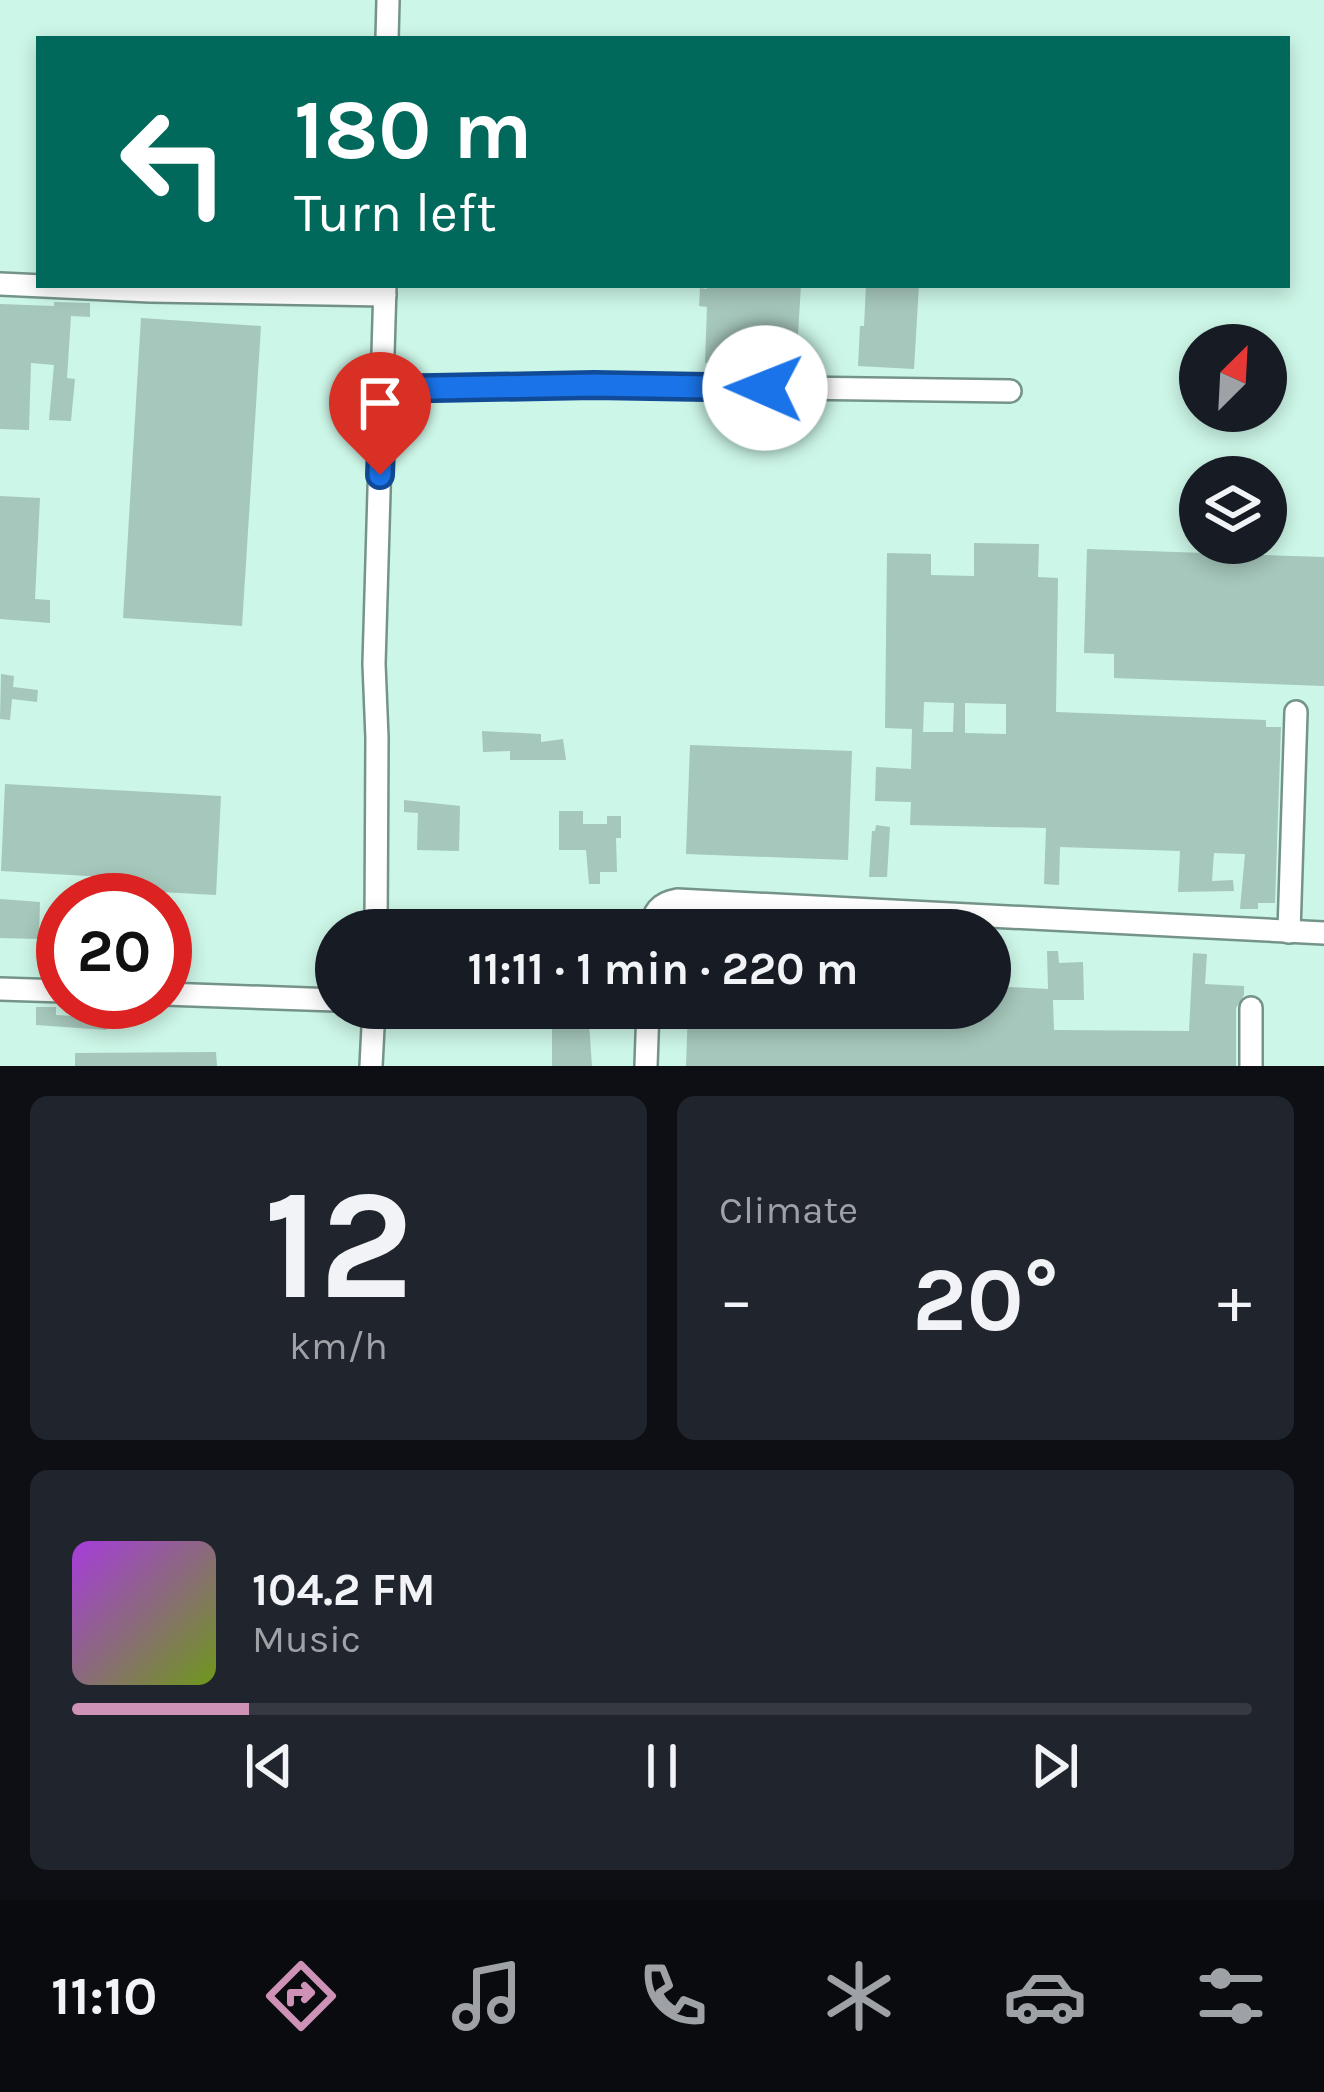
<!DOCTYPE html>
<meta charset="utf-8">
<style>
:root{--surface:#171b24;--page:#20242c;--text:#f1f3f6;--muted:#9ea1a6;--line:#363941;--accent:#cd92b6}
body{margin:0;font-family:Karla,sans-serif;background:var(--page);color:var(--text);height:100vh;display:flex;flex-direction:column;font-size:45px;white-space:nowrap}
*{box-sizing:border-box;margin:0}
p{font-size:39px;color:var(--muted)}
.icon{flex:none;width:66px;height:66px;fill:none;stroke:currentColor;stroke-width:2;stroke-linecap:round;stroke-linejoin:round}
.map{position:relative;height:1066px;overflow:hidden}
.sheet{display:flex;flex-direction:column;gap:30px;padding:30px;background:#0d0f14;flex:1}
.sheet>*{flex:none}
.guide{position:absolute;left:36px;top:36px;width:1254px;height:252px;border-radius:0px;box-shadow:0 6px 18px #0003;background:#00695c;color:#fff;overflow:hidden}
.needle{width:78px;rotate:24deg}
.buttons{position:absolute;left:1179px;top:324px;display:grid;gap:24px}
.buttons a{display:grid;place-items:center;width:108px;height:108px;border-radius:50%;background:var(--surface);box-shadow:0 6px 18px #0003;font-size:60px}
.speed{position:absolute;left:36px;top:873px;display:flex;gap:24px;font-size:60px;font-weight:700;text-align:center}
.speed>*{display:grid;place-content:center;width:156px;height:156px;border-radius:50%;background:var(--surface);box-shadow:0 6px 18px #0003;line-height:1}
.speed .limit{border:18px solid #d22;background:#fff;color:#111}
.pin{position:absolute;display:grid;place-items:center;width:102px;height:102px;color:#fff;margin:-123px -51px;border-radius:50% 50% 50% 0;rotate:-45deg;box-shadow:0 0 12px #0007}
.pin .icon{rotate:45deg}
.me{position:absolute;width:132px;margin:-66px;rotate:271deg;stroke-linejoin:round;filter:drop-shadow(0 0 9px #0008)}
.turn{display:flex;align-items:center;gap:42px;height:252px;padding:0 60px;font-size:54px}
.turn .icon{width:156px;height:156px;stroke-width:2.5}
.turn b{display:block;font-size:84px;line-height:102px}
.big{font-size:90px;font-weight:700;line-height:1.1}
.sheet .tile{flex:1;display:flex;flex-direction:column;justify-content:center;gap:18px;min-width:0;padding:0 42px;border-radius:18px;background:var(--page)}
.sheet .dial{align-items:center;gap:0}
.dial b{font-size:156px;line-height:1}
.song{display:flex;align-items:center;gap:36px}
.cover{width:144px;height:144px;border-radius:18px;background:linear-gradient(135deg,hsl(280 70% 55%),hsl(80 70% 35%))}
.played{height:12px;border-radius:6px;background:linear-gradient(90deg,var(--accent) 15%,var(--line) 15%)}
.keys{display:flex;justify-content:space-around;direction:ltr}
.heat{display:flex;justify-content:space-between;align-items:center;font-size:66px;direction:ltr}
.sheet .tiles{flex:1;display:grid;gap:30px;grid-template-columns:1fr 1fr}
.tile:last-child{grid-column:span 2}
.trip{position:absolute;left:315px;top:909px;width:696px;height:120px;border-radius:60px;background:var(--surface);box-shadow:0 6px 18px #0003;font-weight:700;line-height:120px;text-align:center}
.menu{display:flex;height:192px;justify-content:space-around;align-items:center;background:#090b0e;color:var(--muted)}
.menu .icon{width:84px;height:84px}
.menu .selected{color:var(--accent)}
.menu b{font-size:54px;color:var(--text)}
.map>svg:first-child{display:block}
</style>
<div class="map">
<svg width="1324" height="1066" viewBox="0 0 1324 1066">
<rect width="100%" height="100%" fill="#e3fef5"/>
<path fill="#ccf6e7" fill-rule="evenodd" d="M 0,0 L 1324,0 L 1324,1066 L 0,1066 ZM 39,39 L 1287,39 L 1287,285 L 39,285 ZM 1200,345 L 1266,345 L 1266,411 L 1200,411 ZM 1200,477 L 1266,477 L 1266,543 L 1200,543 ZM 63,900 L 165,900 L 165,1002 L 63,1002 ZM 336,930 L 990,930 L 990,1008 L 336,1008 Z"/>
<g fill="#a6c7bb" fill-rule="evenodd">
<polygon points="707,285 801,285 796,367 705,363 707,307 699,306 700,288 707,289"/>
<polygon points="866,285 919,285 914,369 858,366 860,326 864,326"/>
<polygon points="54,302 90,303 90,317 71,316 67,378 75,379 71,421 49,420 54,365 31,363 29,430 0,429 0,304 54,306"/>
<polygon points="141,318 261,326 242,626 123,618"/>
<polygon points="0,496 40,498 35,599 50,600 50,623 0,619"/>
<path d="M 974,543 L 1039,544 L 1038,577 L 1058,578 L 1056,712 L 1266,720 L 1266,727 L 1281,727 L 1275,903 L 1258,903 L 1258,909 L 1240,909 L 1245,854 L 1214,853 L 1212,881 L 1233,880 L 1234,891 L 1178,892 L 1180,851 L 1060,847 L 1059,885 L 1044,884 L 1046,828 L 910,825 L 911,802 L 875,801 L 876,767 L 911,769 L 912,729 L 885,728 L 887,553 L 931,554 L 931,575 L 974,576 ZM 924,702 L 954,703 L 953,732 L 923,732 ZM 965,703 L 1006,704 L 1006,734 L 965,733 Z"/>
<polygon points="1087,549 1324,557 1324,686 1114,678 1114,654 1084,653"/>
<polygon points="1,674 14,676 13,687 38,690 37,702 12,699 10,720 0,719"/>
<polygon points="482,731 541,734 541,742 563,739 566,760 510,760 510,751 483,752"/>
<polygon points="690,745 852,751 848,860 686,854"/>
<polygon points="5,784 221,796 216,895 105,889 105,877 1,871"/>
<polygon points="404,800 460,806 459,851 417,850 418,813 404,812"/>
<polygon points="559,811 583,811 583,824 607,824 607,816 621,816 621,838 616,838 617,872 600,872 600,884 589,884 586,850 559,850"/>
<polygon points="876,825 890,827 887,877 869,877 872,831 875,831"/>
<polygon points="0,899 40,902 39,939 0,938"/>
<polygon points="1047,951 1058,951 1059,963 1083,962 1084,1000 1053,1000 1054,1030 1189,1031 1193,953 1207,954 1205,984 1244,986 1244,995 1236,1008 1236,1066 686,1066 688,1008 711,1008 710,1012 776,1015 776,1008 990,1008 990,986 1048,989"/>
<polygon points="36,1007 56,1007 56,1015 107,1018 106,1030 36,1025"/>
<polygon points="552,1008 588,1008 592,1066 552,1066"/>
<polygon points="216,1052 217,1066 75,1066 75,1053"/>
</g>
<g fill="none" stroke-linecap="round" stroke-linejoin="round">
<g stroke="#759489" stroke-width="26">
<g id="minor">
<polyline points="387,39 388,0"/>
<polyline points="0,284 150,291 385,295"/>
<polyline points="383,389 594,385 1010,391"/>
<polyline points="376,930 377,738 374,664 385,285"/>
<path d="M 651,930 C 653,912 659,903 677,900 L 1324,933"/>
<polyline points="1289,932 1296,712"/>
<polyline points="0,989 63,991"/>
<polyline points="165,994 336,1000"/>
<polyline points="1251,1008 1251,1066"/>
<polyline points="371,1066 374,1008"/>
<polyline points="646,1066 648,1008"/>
</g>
</g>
<use href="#minor" stroke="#fff" stroke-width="21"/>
</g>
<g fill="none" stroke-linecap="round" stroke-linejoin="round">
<g stroke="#114b97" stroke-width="30">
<polyline id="route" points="380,475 383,389 594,385 765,388"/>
</g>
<use href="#route" stroke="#1a73e8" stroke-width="21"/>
</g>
</svg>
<div class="buttons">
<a><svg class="needle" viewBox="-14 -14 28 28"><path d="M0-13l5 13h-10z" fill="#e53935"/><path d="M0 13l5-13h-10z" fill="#9ea1a6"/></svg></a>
<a><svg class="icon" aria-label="layers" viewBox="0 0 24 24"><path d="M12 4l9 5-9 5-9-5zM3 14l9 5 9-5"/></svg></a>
</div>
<div class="speed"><div class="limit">20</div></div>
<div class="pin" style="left:380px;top:475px;background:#d93025"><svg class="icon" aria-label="arrive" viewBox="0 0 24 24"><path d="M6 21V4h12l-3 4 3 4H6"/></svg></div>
<svg class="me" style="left:765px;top:388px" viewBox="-20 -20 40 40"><circle r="19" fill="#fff"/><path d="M0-13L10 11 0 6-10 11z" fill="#1a73e8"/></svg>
<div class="trip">11:11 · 1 min · 220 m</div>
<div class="guide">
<div class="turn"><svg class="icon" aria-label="left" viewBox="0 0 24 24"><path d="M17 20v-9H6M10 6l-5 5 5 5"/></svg><div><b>180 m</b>Turn left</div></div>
</div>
</div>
<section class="sheet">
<div class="tiles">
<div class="tile dial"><b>12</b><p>km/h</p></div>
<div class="tile"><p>Climate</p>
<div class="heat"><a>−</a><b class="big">20°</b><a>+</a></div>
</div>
<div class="tile">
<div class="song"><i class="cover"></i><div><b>104.2 FM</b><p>Music</p></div></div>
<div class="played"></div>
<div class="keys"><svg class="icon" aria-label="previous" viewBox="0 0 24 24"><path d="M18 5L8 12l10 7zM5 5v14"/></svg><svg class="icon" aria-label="pause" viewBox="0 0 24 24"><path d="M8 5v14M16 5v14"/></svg><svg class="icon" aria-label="next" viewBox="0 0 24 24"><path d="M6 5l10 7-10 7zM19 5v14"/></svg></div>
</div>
</div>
</section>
<nav class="menu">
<b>11:10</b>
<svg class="icon selected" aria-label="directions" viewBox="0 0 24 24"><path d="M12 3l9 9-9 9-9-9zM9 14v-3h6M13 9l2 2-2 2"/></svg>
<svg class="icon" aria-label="music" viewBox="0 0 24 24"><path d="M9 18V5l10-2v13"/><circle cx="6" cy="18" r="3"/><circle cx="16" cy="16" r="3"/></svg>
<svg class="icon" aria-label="phone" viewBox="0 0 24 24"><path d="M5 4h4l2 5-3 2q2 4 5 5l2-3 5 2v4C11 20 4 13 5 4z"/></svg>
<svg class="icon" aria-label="climate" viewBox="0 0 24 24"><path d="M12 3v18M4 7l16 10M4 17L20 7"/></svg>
<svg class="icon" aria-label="car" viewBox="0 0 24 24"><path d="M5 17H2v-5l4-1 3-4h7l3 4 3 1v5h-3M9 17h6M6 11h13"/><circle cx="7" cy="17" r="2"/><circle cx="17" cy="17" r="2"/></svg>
<svg class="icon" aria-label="filters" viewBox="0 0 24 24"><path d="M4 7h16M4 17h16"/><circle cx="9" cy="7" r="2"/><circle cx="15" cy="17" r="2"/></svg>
</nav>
